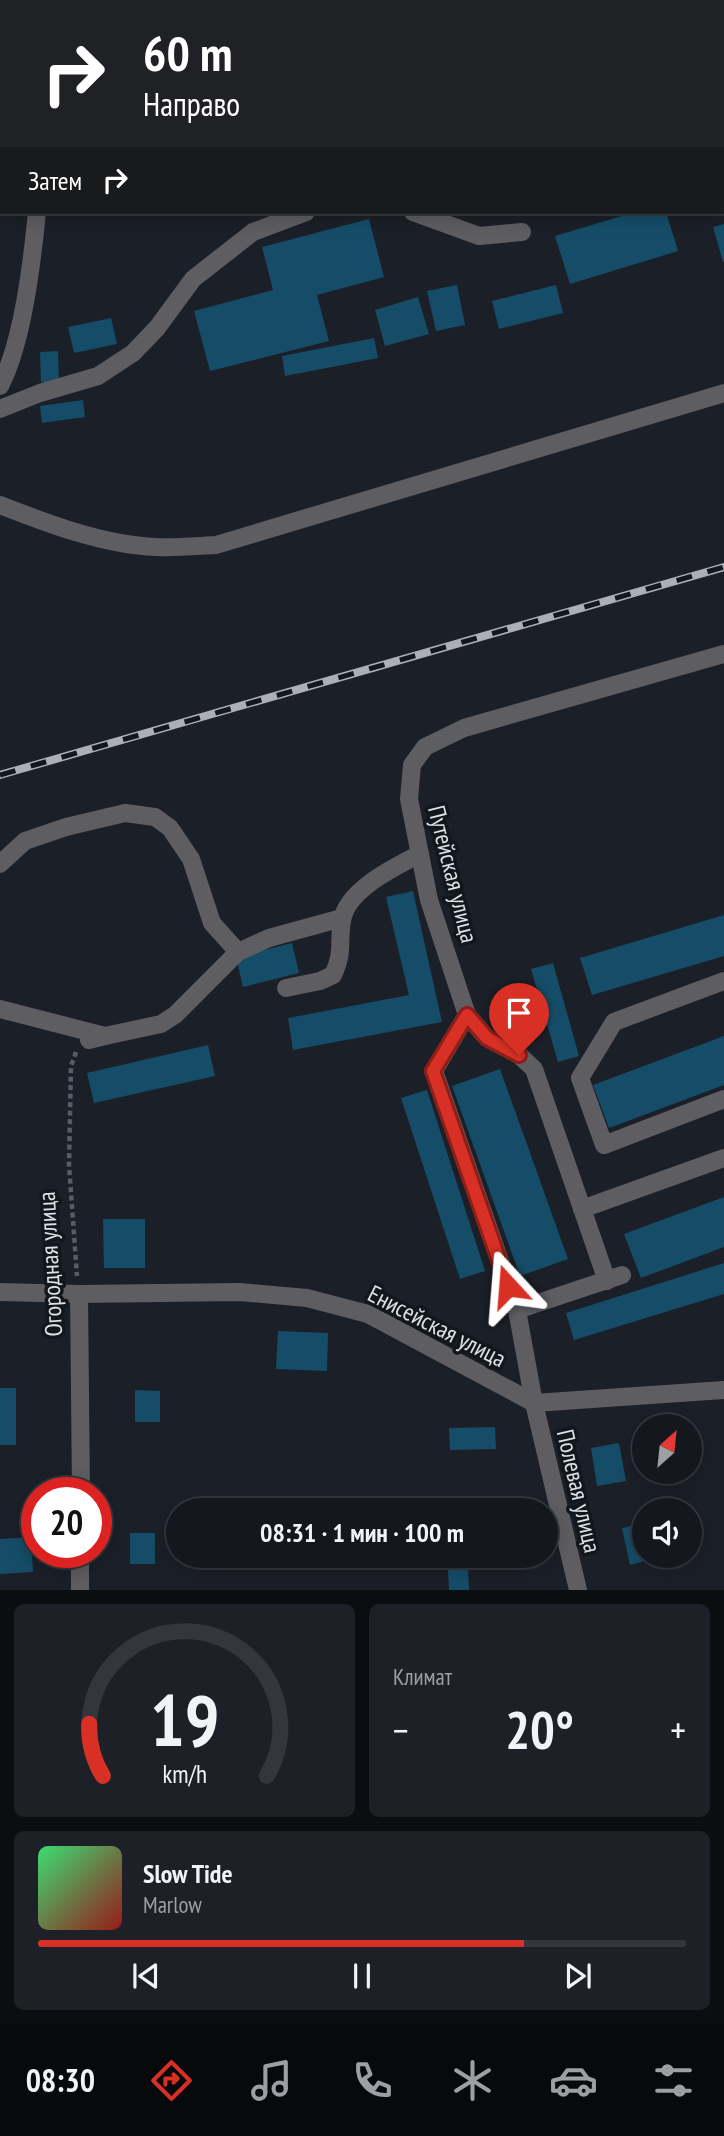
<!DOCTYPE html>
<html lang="ru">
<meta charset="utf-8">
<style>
:root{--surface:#14171d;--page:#1d2026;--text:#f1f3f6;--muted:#9d9fa4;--line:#33363b;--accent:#d93025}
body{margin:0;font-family:"PT Sans Narrow",sans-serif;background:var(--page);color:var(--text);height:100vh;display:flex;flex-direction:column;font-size:26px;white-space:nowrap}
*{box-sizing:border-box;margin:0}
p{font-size:23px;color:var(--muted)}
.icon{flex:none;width:38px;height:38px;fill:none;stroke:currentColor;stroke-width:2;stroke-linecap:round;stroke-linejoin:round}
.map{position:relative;height:1590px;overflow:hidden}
.drawer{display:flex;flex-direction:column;gap:14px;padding:14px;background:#0b0d10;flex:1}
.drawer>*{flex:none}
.guide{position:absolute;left:0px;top:0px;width:724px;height:214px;box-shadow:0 4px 18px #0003,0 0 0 2px var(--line);background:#202124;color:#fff;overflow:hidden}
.needle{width:46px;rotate:27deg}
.fabs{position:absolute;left:632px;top:1414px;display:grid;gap:14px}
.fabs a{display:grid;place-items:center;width:70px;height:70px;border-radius:50%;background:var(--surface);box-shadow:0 4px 18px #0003,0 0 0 2px var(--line);font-size:35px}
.speed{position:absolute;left:21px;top:1477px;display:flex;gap:14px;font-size:35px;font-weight:700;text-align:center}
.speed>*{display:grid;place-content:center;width:91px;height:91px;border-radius:50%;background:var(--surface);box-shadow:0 4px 18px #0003,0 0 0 2px var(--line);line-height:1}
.speed .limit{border:10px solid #d22;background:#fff;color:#111}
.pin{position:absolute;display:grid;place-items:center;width:60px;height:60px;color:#fff;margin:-72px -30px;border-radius:50% 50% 50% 0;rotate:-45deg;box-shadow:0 0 7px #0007}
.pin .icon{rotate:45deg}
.me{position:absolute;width:77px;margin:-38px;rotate:341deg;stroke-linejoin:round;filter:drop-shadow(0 0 5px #0008)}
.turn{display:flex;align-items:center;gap:24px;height:147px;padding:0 28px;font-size:32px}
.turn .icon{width:91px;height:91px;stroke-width:2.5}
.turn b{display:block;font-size:49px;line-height:60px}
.then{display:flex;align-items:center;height:66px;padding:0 28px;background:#0003;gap:14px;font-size:26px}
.big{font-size:52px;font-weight:600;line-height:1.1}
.drawer .widget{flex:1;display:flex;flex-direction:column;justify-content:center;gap:10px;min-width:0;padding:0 24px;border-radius:10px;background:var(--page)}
.drawer .dial{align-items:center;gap:0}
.dial svg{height:182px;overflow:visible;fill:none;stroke:var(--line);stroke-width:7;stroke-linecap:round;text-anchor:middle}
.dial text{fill:var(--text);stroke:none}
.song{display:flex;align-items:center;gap:21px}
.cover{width:84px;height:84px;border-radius:10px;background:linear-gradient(135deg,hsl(140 70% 55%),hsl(0 70% 35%))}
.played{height:7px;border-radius:4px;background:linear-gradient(90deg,var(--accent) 75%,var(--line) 75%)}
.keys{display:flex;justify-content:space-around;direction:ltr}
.heat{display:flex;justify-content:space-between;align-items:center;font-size:38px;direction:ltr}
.drawer .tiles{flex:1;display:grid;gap:14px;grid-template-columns:1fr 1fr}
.widget:last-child{grid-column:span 2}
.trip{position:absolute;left:166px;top:1498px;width:392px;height:70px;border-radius:35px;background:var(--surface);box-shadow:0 4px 18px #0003,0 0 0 2px var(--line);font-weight:600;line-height:70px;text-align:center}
.menu{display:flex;height:112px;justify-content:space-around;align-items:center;background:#08090c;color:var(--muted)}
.menu .icon{width:49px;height:49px}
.menu .active{color:var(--accent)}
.menu b{font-size:32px;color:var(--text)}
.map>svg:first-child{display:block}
</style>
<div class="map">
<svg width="724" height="1590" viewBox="0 0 724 1590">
<rect width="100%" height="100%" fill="#1b1f27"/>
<g fill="#154d68">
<polygon points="635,212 666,212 678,251 570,284 555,236"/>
<polygon points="369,219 384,277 317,295 329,341 210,371 194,311 273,290 262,247"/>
<polygon points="724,224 724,262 723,262 713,227"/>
<polygon points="457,285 465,325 436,331 427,291"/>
<polygon points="556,285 563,313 499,329 492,301"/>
<polygon points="418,297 429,334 385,346 375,310"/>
<polygon points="111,318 117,344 74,353 68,327"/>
<polygon points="374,338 378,358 285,376 282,356"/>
<polygon points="58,351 59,382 41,382 40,352"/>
<polygon points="83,400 85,417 42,423 40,406"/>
<polygon points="413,891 442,1022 293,1050 288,1018 409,995 386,897"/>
<polygon points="724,915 724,956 592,995 580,958"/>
<polygon points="292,943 299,973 243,987 236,957"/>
<polygon points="553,963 579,1056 558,1062 531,969"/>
<polygon points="724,1036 724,1085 609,1128 593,1085"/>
<polygon points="208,1045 215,1076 94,1103 87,1073"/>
<polygon points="500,1069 568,1259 520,1276 452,1086"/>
<polygon points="427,1090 485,1271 460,1279 401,1098"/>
<polygon points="724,1197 724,1247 641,1278 624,1234"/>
<polygon points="103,1219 145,1219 145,1268 104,1268"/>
<polygon points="724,1263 724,1294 574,1340 566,1313"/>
<polygon points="278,1331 328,1333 327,1371 276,1369"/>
<rect x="0" y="1388" width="16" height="57"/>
<polygon points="135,1390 160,1391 160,1422 135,1422"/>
<polygon points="495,1427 496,1449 450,1450 449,1428"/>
<polygon points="619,1443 626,1481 597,1486 591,1448"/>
<polygon points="644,1523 644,1556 653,1556 653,1559 630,1565 622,1528"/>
<rect x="130" y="1533" width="25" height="31"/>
<polygon points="31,1537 33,1572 0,1574 0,1539"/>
<polygon points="468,1568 469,1590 449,1590 448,1569"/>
</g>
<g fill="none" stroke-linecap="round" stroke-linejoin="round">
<polyline stroke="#585c63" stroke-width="4.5" stroke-dasharray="5 3.5" stroke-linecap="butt" points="76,1052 71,1066 69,1165 77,1276"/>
<g stroke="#5d5d62" stroke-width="18">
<polyline points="723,20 724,19"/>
<polyline points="413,212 479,236 522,232"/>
<path d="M 0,386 C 23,342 32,262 37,212"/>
<polyline points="0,409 40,393 98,376 133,353 157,328 193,279 253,232 306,212"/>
<path d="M 0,505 C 49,524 103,545 156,547 C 176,548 196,546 216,545 L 724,393"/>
<polyline points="0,864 25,841 66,827 125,813 155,817 170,828 191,859 212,923 238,952"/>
<polyline points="724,981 614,1022 580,1078 604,1145 724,1099"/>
<path d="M 286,988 L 320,981 L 333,975 C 344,952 338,944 342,921 C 346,890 395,867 420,854"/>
<polyline points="0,1009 105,1036 89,1040"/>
<polyline points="467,1015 434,1071 517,1310 534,1403 578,1590"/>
<polyline points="105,1036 161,1024 175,1015 238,952 269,938 342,918"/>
<polyline points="582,1209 724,1158"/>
<polyline points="607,1281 534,1069 519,1055 487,1038 467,1015 429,900 409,799 412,765 425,747 464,728 724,654"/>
<polyline points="0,1292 79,1294 240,1292 307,1298 368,1314 534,1403 724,1390"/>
<polyline points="79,1294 81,1493"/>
<polyline points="517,1310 622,1275"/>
<polyline points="80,1590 80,1552"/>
</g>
<g stroke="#acafb5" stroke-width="8">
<g id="rail">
<polyline points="353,0 376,2"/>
<polyline points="723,5 724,5"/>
<polyline points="0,775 724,567"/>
</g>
</g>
<use href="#rail" stroke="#12161d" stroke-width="5" stroke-dasharray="16" stroke-linecap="butt"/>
</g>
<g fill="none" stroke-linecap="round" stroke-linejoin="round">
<g stroke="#8d1f18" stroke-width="18">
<polyline id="route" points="508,1286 433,1071 467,1015 487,1038 519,1055"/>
</g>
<use href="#route" stroke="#d93025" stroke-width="12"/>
</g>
<g text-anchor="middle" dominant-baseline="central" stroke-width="7" stroke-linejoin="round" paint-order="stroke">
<g font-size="24" fill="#dee1e6" stroke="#12161d">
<text transform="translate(453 874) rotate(76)">Путейская улица</text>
<text transform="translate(50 1264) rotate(-93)">Огородная улица</text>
<text transform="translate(437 1326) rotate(27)">Енисейская улица</text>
<text transform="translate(579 1491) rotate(77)">Полевая улица</text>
</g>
</g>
</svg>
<div class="fabs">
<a><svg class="needle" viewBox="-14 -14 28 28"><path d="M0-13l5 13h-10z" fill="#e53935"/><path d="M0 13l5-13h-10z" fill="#9d9fa4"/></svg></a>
<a><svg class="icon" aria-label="sound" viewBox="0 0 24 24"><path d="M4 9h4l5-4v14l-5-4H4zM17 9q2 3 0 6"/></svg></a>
</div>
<div class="speed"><div class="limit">20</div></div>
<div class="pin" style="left:519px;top:1055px;background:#d93025"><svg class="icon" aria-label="arrive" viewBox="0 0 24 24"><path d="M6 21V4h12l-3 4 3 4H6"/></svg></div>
<svg class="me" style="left:508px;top:1286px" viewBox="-20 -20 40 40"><path d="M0-17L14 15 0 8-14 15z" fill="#d93025" stroke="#fff" stroke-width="4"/></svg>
<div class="trip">08:31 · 1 мин · 100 m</div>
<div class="guide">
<div class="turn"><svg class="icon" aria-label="right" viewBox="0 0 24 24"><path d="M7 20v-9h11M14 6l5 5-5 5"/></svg><div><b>60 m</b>Направо</div></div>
<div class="then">Затем<svg class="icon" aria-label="right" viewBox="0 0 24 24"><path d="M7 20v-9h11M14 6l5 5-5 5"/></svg></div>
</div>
</div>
<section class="drawer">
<div class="tiles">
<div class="widget dial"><svg viewBox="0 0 100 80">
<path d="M14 69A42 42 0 1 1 86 69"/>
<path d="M14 69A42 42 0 0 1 8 46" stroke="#d93025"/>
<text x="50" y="56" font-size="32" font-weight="700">19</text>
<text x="50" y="72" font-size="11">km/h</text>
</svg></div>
<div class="widget"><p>Климат</p>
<div class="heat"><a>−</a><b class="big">20°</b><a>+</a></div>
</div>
<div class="widget">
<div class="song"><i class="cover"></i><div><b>Slow Tide</b><p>Marlow</p></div></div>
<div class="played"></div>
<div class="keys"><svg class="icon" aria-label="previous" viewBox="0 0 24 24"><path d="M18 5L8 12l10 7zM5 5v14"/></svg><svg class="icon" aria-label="pause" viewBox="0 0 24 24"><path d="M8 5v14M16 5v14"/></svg><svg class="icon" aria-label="next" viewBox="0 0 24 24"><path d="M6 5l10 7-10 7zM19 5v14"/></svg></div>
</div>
</div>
</section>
<nav class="menu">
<b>08:30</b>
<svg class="icon active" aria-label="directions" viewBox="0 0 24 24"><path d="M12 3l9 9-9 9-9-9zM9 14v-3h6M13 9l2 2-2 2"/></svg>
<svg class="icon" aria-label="music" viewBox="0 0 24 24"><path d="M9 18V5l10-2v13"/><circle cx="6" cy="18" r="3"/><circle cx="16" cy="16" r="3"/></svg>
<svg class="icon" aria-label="phone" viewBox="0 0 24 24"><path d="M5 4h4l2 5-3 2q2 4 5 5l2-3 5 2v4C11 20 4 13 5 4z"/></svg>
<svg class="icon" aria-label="climate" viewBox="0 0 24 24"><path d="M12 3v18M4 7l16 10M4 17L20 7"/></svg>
<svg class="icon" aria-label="car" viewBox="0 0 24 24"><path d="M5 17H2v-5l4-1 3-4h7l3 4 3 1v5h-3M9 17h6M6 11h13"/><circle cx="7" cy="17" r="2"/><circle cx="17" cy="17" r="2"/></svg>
<svg class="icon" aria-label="filters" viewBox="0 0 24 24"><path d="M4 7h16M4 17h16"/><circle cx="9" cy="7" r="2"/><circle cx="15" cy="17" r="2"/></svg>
</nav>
